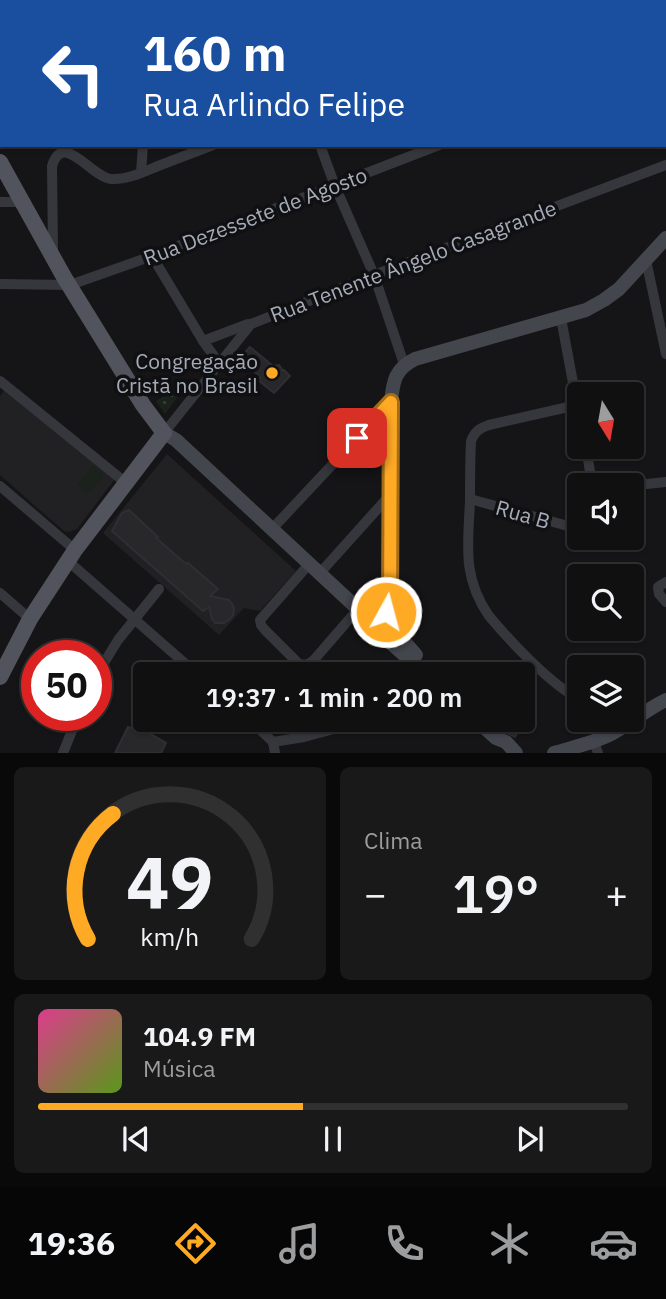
<!DOCTYPE html>
<html lang="pt">
<meta charset="utf-8">
<style>
:root{--surface:#101011;--page:#19191a;--text:#f1f3f6;--muted:#9c9d9f;--line:#303031;--accent:#ffaa25}
body{margin:0;font-family:"IBM Plex Sans",sans-serif;background:var(--page);color:var(--text);height:100vh;display:flex;flex-direction:column;font-size:26px;white-space:nowrap}
*{box-sizing:border-box;margin:0}
p{font-size:23px;color:var(--muted)}
.icon{flex:none;width:38px;height:38px;fill:none;stroke:currentColor;stroke-width:2;stroke-linecap:round;stroke-linejoin:round}
.map{position:relative;height:753px;overflow:hidden}
.details{display:flex;flex-direction:column;gap:14px;padding:14px;background:#090909;flex:1}
.details>*{flex:none}
.guide{position:absolute;left:0px;top:0px;width:667px;height:147px;box-shadow:0 2px 5px #0004,0 0 0 2px var(--line);background:#1a4fa0;color:#fff;overflow:hidden}
.needle{width:46px;rotate:169deg}
.fabs{position:absolute;left:567px;top:382px;display:grid;gap:14px}
.fabs a{display:grid;place-items:center;width:77px;height:77px;border-radius:7px;background:var(--surface);box-shadow:0 2px 5px #0004,0 0 0 2px var(--line);font-size:35px}
.speed{position:absolute;left:21px;top:640px;display:flex;gap:14px;font-size:35px;font-weight:700;text-align:center}
.speed>*{display:grid;place-content:center;width:91px;height:91px;border-radius:50%;background:var(--surface);box-shadow:0 2px 5px #0004,0 0 0 2px var(--line);line-height:1}
.speed .limit{border:10px solid #d22;background:#fff;color:#111}
.pin{position:absolute;display:grid;place-items:center;width:60px;height:60px;color:#fff;margin:-30px;border-radius:14px;box-shadow:0 4px 10px #0006}
.me{position:absolute;width:77px;margin:-38px;rotate:7deg;stroke-linejoin:round;filter:drop-shadow(0 0 5px #0008)}
.turn{display:flex;align-items:center;gap:24px;height:147px;padding:0 28px;font-size:32px}
.turn .icon{width:91px;height:91px;stroke-width:2.5}
.turn b{display:block;font-size:49px;line-height:60px}
.big{font-size:52px;font-weight:600;line-height:1.1}
.details .widget{flex:1;display:flex;flex-direction:column;justify-content:center;gap:10px;min-width:0;padding:0 24px;border-radius:10px;background:var(--page)}
.details .dial{align-items:center;gap:0}
.dial svg{height:182px;overflow:visible;fill:none;stroke:var(--line);stroke-width:7;stroke-linecap:round;text-anchor:middle}
.dial text{fill:var(--text);stroke:none}
.song{display:flex;align-items:center;gap:21px}
.cover{width:84px;height:84px;border-radius:10px;background:linear-gradient(135deg,hsl(330 70% 55%),hsl(90 70% 35%))}
.played{height:7px;border-radius:4px;background:linear-gradient(90deg,var(--accent) 45%,var(--line) 45%)}
.keys{display:flex;justify-content:space-around;direction:ltr}
.heat{display:flex;justify-content:space-between;align-items:center;font-size:38px;direction:ltr}
.details .tiles{flex:1;display:grid;gap:14px;grid-template-columns:1fr 1fr}
.widget:last-child{grid-column:span 2}
.trip{position:absolute;left:133px;top:662px;width:402px;height:70px;border-radius:7px;background:var(--surface);box-shadow:0 2px 5px #0004,0 0 0 2px var(--line);font-weight:600;line-height:70px;text-align:center}
.menu{display:flex;height:112px;justify-content:space-around;align-items:center;background:#060607;color:var(--muted)}
.menu .icon{width:49px;height:49px}
.menu .selected{color:var(--accent)}
.menu b{font-size:32px;color:var(--text)}
.map>svg:first-child{display:block}
</style>
<div class="map">
<svg width="666" height="753" viewBox="0 0 666 753">
<defs>
<pattern id="park-dots" width="8" height="8" patternUnits="userSpaceOnUse" patternTransform="scale(1.75)"><rect width="8" height="8" fill="#1a221b"/><path d="M2 2h.1M6 6h.1" fill="none" stroke="#383f3a" stroke-width="1.8" stroke-linecap="round"/></pattern>
</defs>
<rect width="100%" height="100%" fill="#151517"/>
<g fill="#212124">
<polygon points="4,391 115,479 77,529 69,532 64,531 0,475 0,396"/>
<polygon points="167,454 296,571 260,611 244,608 219,635 103,533"/>
</g>
<polygon fill="url(#park-dots)" points="190,380 165,414 156,401"/>
<polygon fill="#1a221b" points="93,465 104,475 88,494 77,484"/>
<g fill="#28282b" stroke="#2f2f33" stroke-width="2">
<polygon points="250,347 273,366 279,365 283,371 284,370 290,376 274,393 258,380 261,378 240,358"/>
<polygon points="129,510 158,537 156,538 186,564 188,563 218,589 210,596 229,600 232,604 234,608 233,615 230,619 224,623 215,623 212,619 209,607 203,611 112,531 122,513"/>
<polygon points="490,719 512,719 520,727 515,737 501,730"/>
<polygon points="128,727 147,732 166,743 161,753 115,753"/>
</g>
<g fill="none" stroke-linecap="round" stroke-linejoin="round">
<g stroke="#35373c" stroke-width="10">
<polyline points="261,0 262,2"/>
<polyline points="351,0 351,2"/>
<polyline points="436,0 436,2"/>
<polyline points="521,0 522,2"/>
<polyline points="611,0 612,2"/>
<polyline points="33,2 38,0"/>
<polyline points="238,2 242,0"/>
<polyline points="271,2 276,0"/>
<polyline points="0,15 2,14"/>
<polyline points="0,95 2,94"/>
<polyline points="665,138 666,141"/>
<polyline points="320,145 335,186 374,275 404,364"/>
<polyline points="141,173 143,145"/>
<polyline points="0,202 22,202"/>
<path d="M 53,251 L 52,166 C 63,130 91,177 111,179 C 127,180 143,172 158,166 C 176,159 195,152 213,145"/>
<polyline points="152,256 203,341 219,363"/>
<polyline points="646,260 666,354"/>
<polyline points="0,284 70,285 152,256 439,145"/>
<polyline points="561,318 579,415"/>
<polyline points="203,341 248,324"/>
<polyline points="0,381 126,483"/>
<path d="M 577,405 L 489,425 C 480,428 475,431 471,441 C 470,461 470,481 470,501 C 468,545 462,577 489,616 C 510,641 550,684 579,699"/>
<polyline points="164,433 251,324 374,275 666,165"/>
<polyline points="586,446 592,485"/>
<polyline points="637,485 666,482"/>
<polyline points="0,486 75,550"/>
<polyline points="470,499 579,529"/>
<polyline points="273,528 391,402"/>
<polyline points="68,561 197,674"/>
<polyline points="310,563 260,620 261,625 265,630 299,664 306,665 313,661 358,609"/>
<polyline points="320,573 390,495"/>
<polyline points="666,582 658,587 659,594 666,602"/>
<polyline points="0,593 30,619"/>
<polyline points="96,676 118,640 159,589"/>
<polyline points="249,719 273,742"/>
<polyline points="273,742 304,737 371,719"/>
<polyline points="273,742 275,753"/>
<polyline points="594,742 598,753"/>
<polyline points="63,753 78,716"/>
</g>
<g stroke="#43464d" stroke-width="14">
<polyline points="164,433 176,440 358,609 368,623 426,674"/>
<path d="M 358,609 C 384,620 398,634 416,655"/>
<path d="M 390,627 L 391,402 C 393,381 395,369 415,359 L 586,310 L 604,300 L 619,289 L 666,238"/>
<polyline points="475,719 496,738 506,742 516,753"/>
<path d="M 554,753 C 574,747 594,743 613,733 C 631,723 647,709 666,700"/>
</g>
<polyline stroke="#51545c" stroke-width="16" points="0,162 64,277 143,405 164,433 75,550 30,619 0,677"/>
</g>
<g fill="none" stroke-linecap="round" stroke-linejoin="round">
<g stroke="#a66e18" stroke-width="18">
<polyline id="route" points="357,438 391,402 390,607 386,612"/>
</g>
<use href="#route" stroke="#ffaa25" stroke-width="12"/>
</g>
<circle fill="#ffaa25" stroke="#101012" stroke-width="2.5" cx="272" cy="373" r="7"/>
<g text-anchor="middle" dominant-baseline="central" stroke-width="7" stroke-linejoin="round" paint-order="stroke">
<g font-size="21" fill="#a5acb9" stroke="#101012">
<text transform="translate(255 216) rotate(-21)">Rua Dezessete de Agosto</text>
<text transform="translate(413 261) rotate(-21)">Rua Tenente Ângelo Casagrande</text>
<text transform="translate(523 514) rotate(16)">Rua B</text>
</g>
<g font-size="21" fill="#a5acb9" stroke="#101012" text-anchor="end">
<text x="258" y="361">Congregação<tspan x="258" dy="24">Cristã no Brasil</tspan></text>
</g>
</g>
</svg>
<div class="fabs">
<a><svg class="needle" viewBox="-14 -14 28 28"><path d="M0-13l5 13h-10z" fill="#e53935"/><path d="M0 13l5-13h-10z" fill="#9c9d9f"/></svg></a>
<a><svg class="icon" aria-label="sound" viewBox="0 0 24 24"><path d="M4 9h4l5-4v14l-5-4H4zM17 9q2 3 0 6"/></svg></a>
<a><svg class="icon" aria-label="search" viewBox="0 0 24 24"><circle cx="10" cy="10" r="6"/><path d="M15 15l6 6"/></svg></a>
<a><svg class="icon" aria-label="layers" viewBox="0 0 24 24"><path d="M12 4l9 5-9 5-9-5zM3 14l9 5 9-5"/></svg></a>
</div>
<div class="speed"><div class="limit">50</div></div>
<div class="pin" style="left:357px;top:438px;background:#d93025"><svg class="icon" aria-label="arrive" viewBox="0 0 24 24"><path d="M6 21V4h12l-3 4 3 4H6"/></svg></div>
<svg class="me" style="left:386px;top:612px" viewBox="-20 -20 40 40"><circle r="17" fill="#ffaa25" stroke="#fff" stroke-width="3"/><path d="M0-11L8 9 0 5-8 9z" fill="#fff"/></svg>
<div class="trip">19:37 · 1 min · 200 m</div>
<div class="guide">
<div class="turn"><svg class="icon" aria-label="left" viewBox="0 0 24 24"><path d="M17 20v-9H6M10 6l-5 5 5 5"/></svg><div><b>160 m</b>Rua Arlindo Felipe</div></div>
</div>
</div>
<section class="details">
<div class="tiles">
<div class="widget dial"><svg viewBox="0 0 100 80">
<path d="M14 69A42 42 0 1 1 86 69"/>
<path d="M14 69A42 42 0 0 1 25 14" stroke="#ffaa25"/>
<text x="50" y="56" font-size="32" font-weight="700">49</text>
<text x="50" y="72" font-size="11">km/h</text>
</svg></div>
<div class="widget"><p>Clima</p>
<div class="heat"><a>−</a><b class="big">19°</b><a>+</a></div>
</div>
<div class="widget">
<div class="song"><i class="cover"></i><div><b>104.9 FM</b><p>Música</p></div></div>
<div class="played"></div>
<div class="keys"><svg class="icon" aria-label="previous" viewBox="0 0 24 24"><path d="M18 5L8 12l10 7zM5 5v14"/></svg><svg class="icon" aria-label="pause" viewBox="0 0 24 24"><path d="M8 5v14M16 5v14"/></svg><svg class="icon" aria-label="next" viewBox="0 0 24 24"><path d="M6 5l10 7-10 7zM19 5v14"/></svg></div>
</div>
</div>
</section>
<nav class="menu">
<b>19:36</b>
<svg class="icon selected" aria-label="directions" viewBox="0 0 24 24"><path d="M12 3l9 9-9 9-9-9zM9 14v-3h6M13 9l2 2-2 2"/></svg>
<svg class="icon" aria-label="music" viewBox="0 0 24 24"><path d="M9 18V5l10-2v13"/><circle cx="6" cy="18" r="3"/><circle cx="16" cy="16" r="3"/></svg>
<svg class="icon" aria-label="phone" viewBox="0 0 24 24"><path d="M5 4h4l2 5-3 2q2 4 5 5l2-3 5 2v4C11 20 4 13 5 4z"/></svg>
<svg class="icon" aria-label="climate" viewBox="0 0 24 24"><path d="M12 3v18M4 7l16 10M4 17L20 7"/></svg>
<svg class="icon" aria-label="car" viewBox="0 0 24 24"><path d="M5 17H2v-5l4-1 3-4h7l3 4 3 1v5h-3M9 17h6M6 11h13"/><circle cx="7" cy="17" r="2"/><circle cx="17" cy="17" r="2"/></svg>
</nav>
